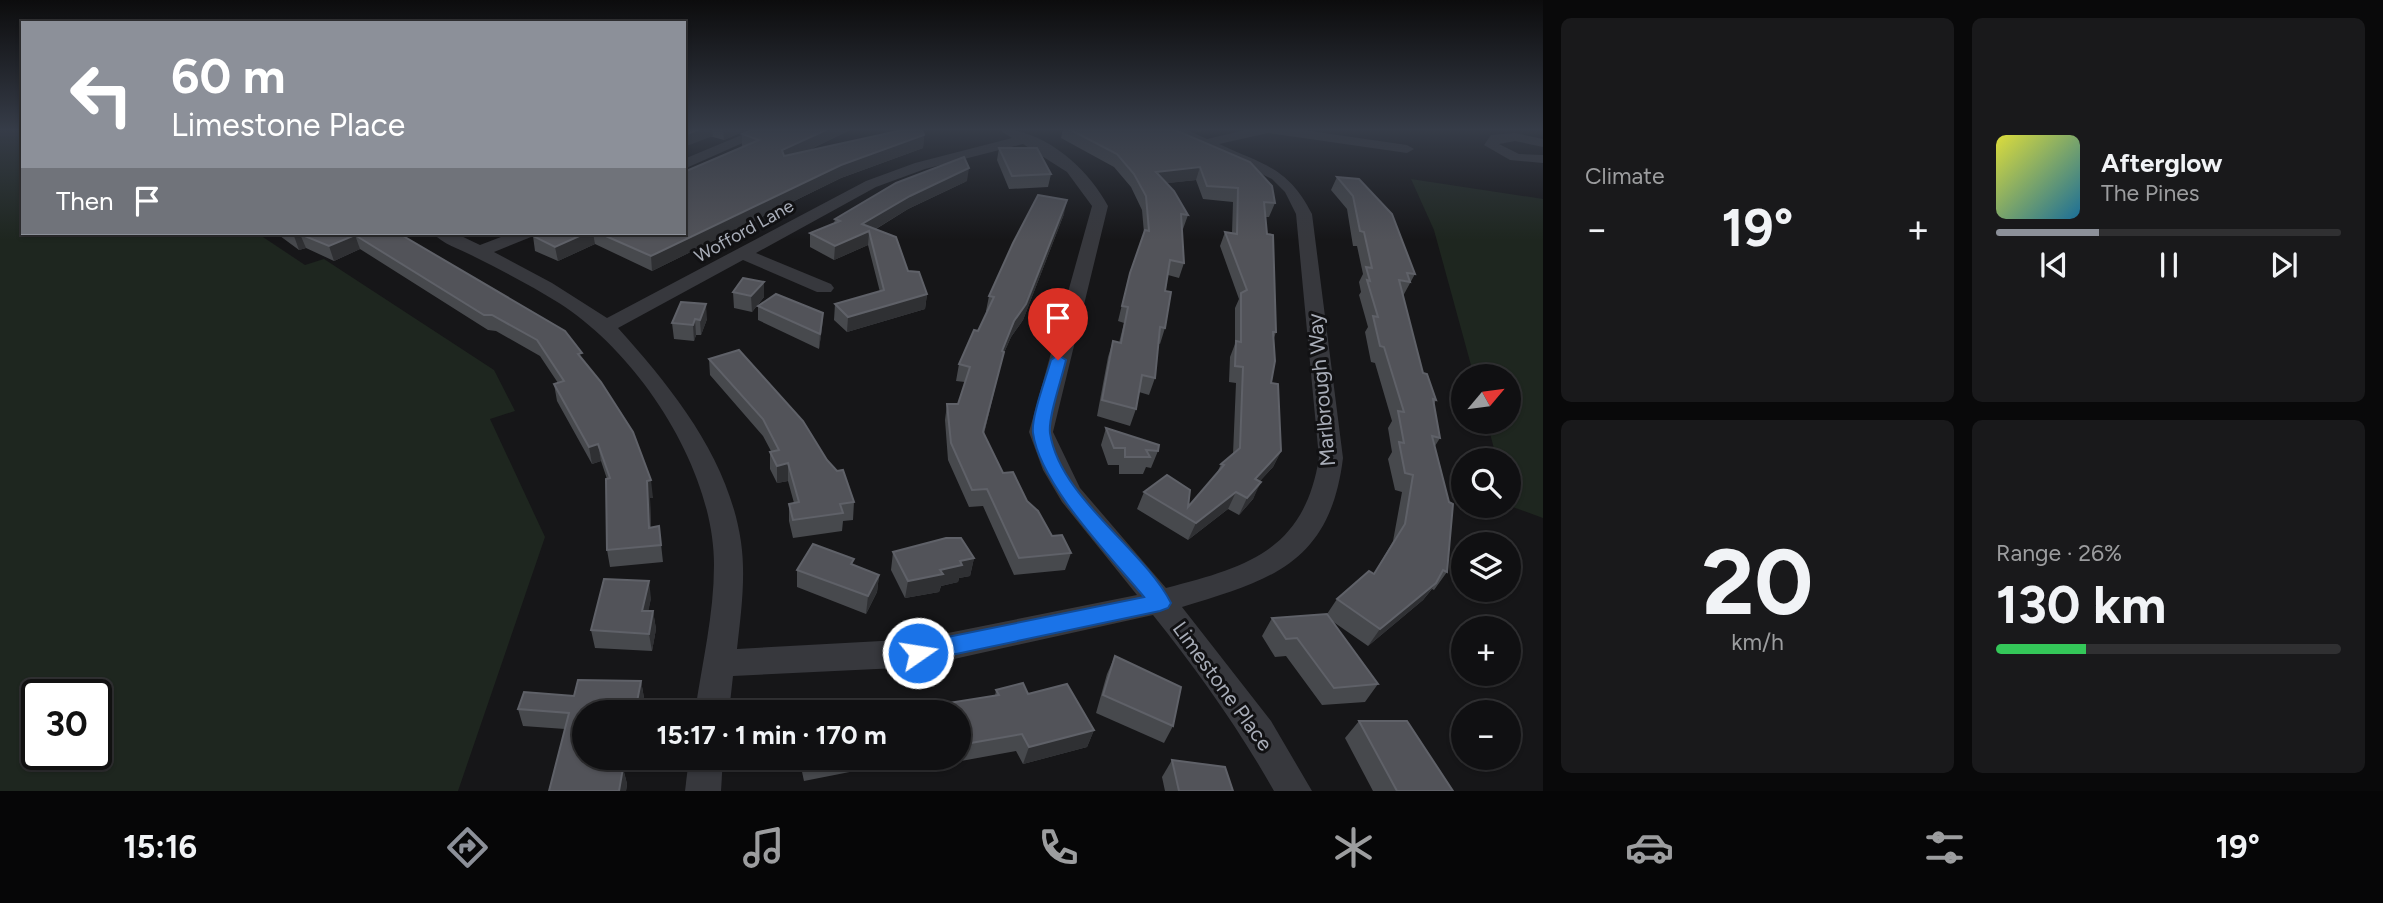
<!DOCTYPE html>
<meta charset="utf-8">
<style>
:root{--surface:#101012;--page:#19191b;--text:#f1f3f6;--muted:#9c9d9f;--line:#303032;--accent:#8c9099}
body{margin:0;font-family:Figtree,sans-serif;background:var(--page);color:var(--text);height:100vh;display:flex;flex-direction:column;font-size:26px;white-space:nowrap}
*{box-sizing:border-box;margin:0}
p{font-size:23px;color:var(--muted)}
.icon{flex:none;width:38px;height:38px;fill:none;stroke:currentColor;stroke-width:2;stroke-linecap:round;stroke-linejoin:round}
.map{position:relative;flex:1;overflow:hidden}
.details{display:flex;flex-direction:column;gap:18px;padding:18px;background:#09090a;width:840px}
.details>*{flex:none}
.guide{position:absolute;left:21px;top:21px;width:665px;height:214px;border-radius:0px;box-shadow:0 2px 5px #0004,0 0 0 2px var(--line);background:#8c9099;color:#fff;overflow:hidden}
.needle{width:46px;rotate:61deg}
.fabs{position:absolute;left:1451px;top:364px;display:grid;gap:14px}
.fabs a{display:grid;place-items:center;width:70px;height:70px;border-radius:50%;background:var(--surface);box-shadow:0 2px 5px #0004,0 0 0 2px var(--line);font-size:35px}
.speed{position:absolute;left:21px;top:679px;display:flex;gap:14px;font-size:35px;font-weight:700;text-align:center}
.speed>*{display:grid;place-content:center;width:91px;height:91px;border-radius:50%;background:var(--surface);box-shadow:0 2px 5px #0004,0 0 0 2px var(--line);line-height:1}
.speed .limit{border:4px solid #111;border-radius:10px;background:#fff;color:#111}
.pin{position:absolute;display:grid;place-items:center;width:60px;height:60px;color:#fff;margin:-72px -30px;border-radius:50% 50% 50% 0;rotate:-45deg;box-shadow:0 0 7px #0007}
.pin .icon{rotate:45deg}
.me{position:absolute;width:77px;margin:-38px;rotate:77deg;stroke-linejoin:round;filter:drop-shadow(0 0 5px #0008)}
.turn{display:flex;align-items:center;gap:24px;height:147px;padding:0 35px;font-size:32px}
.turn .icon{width:91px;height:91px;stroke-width:2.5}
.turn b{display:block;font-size:49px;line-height:60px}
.then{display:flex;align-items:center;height:66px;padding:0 35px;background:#0003;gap:14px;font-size:26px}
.big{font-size:52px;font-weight:700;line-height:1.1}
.details .widget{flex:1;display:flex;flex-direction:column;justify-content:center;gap:10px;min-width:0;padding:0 24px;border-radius:10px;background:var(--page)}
.details .dial{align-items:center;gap:0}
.dial b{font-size:91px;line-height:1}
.song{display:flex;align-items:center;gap:21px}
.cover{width:84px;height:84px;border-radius:10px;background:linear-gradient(135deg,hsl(60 70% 55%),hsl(200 70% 35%))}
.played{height:7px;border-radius:4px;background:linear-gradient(90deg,var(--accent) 30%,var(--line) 30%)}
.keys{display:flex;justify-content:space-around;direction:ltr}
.heat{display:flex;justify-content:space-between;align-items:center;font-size:38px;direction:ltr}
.charge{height:10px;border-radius:5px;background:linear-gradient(90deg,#34c759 26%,var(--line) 0)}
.details .tiles{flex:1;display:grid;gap:18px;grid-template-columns:repeat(2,1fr)}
.trip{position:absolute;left:572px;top:700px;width:399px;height:70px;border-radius:35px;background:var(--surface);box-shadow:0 2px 5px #0004,0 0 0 2px var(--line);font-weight:700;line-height:70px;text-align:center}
.tab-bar{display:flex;height:112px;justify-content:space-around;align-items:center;background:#060607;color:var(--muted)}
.tab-bar .icon{width:49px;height:49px}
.tab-bar .active{color:var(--accent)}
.tab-bar b{font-size:32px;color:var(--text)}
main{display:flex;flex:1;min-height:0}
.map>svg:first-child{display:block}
</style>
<main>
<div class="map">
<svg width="1543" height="791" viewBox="0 0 1543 791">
<rect width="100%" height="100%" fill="#161618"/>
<g fill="#1e261f" fill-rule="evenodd">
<path d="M 0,129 L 23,129 L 23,233 L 257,233 L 305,265 L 324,259 L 494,370 L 515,411 L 490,419 L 545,537 L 458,791 L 0,791 ZM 37,695 L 96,695 L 96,754 L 37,754 Z"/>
<polygon points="1411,179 1543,199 1543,518 1510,506 1508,460 1497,460 1487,422 1508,422 1508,376 1474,376 1434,230"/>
</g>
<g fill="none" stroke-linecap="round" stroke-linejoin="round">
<g fill="#37383d" fill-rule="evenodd">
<polygon points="756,129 774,129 684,169 684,159"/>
<path d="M 998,129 C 1043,128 1088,168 1108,206 L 1053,432 L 1080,488 L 1166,588 C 1247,567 1304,551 1319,458 L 1296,214 L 1285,192 L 1272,179 L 1167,129 L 1185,129 L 1207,139 L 1250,129 L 1296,129 L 1407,145 L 1414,149 L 1407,153 L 1268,133 L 1219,144 C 1264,165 1288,167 1312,214 L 1343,458 C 1330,563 1272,580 1182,607 L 1271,721 L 1312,791 L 1274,791 C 1239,729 1198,671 1153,615 L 918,667 L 733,676 L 729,712 L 695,712 C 702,663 714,615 714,565 C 714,468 639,354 559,303 C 532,286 503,271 475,257 C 462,250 442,244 433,233 L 455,233 L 480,245 L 511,233 L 533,233 L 531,237 L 494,252 L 552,283 L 607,318 L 866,181 L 915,163 L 1012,138 ZM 1023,144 L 1067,172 L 1092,206 L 1029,432 L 1043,470 L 1062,502 L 1137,595 L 918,639 L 737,649 C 741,614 746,577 741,542 C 729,459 673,389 618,328 L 743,260 L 817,292 L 831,292 L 834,288 L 831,284 L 756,253 L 876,187 L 925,169 Z"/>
<polygon points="1515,133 1543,139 1543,147 1515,141 1499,144 1519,154 1543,155 1543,163 1510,160 1484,145 1491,135"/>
<polygon points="689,758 723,758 721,791 685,791"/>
</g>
</g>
<g fill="#47494d">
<polygon points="684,129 749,129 724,140"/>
<polygon points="753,129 852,129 807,151 924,135 923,148 841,178 652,271 595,244 558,261 535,251 533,236 541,233 684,233 743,146 742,146 742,134"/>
<polygon points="1063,129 1179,129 1178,131 1275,203 1269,217 1265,217 1276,332 1274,338 1271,383 1281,451 1273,467 1260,481 1253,499 1239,515 1228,509 1188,540 1137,509 1144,492 1188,507 1217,473 1221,464 1233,454 1236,383 1229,382 1230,357 1235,344 1235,308 1239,299 1220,246 1225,232 1232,233 1233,202 1203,199 1196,180 1166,183 1188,215 1183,229 1182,229 1184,263 1179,278 1168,275 1165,291 1165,328 1160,344 1158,343 1155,378 1149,395 1139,392 1136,409 1130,426 1097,416 1108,357 1113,341 1119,343 1124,323 1118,321 1126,288 1144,233 1142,210 1131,187 1114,167 1061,138"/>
<polygon points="999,148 1051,174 1048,187 1009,189 997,160"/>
<polygon points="1337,177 1359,179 1415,274 1403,296 1423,373 1436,400 1434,404 1440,438 1435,446 1447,572 1434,590 1432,589 1423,600 1368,646 1332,621 1378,684 1365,702 1322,705 1286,656 1275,657 1262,636 1272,618 1327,614 1337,599 1374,574 1393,541 1402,492 1395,490 1388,459 1392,452 1388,428 1392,421 1375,363 1371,362 1365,332 1368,327 1359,295 1361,292 1359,282 1363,274 1357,246 1353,246 1347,209 1331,190"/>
<polygon points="967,181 908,209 876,229 927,294 925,309 847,332 834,320 835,304 880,292 868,245 834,260 810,247 810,233 834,223 835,219"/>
<polygon points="1064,214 1023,320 1011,337 1003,355 984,434 1003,473 1027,501 1052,536 1071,553 1065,570 1014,575 983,506 969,507 948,460 945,420 947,404 958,404 965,382 956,381 959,364 978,331 987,311 986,311 989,296"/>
<polygon points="276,233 398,233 583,361 653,498 650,498 651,528 659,526 663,562 610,567 607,550 607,479 601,461 592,464 557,401 554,384 558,383 540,356 496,331 488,330 360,249 334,261 306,248 299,250"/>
<polygon points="733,292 764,297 752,312 734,308"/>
<polygon points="681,302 707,319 701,335 696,335 694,341 674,339 672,323"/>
<polygon points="758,306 823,313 822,328 819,349 758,320"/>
<polygon points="709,359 854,502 853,520 843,521 842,531 793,538 789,521 789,504 794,503 788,481 777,483 770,469 770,452 771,451 763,436 710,375"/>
<polygon points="1106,428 1158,451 1151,468 1146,467 1143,474 1119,474 1119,465 1108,465 1101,445"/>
<polygon points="893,552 974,558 970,576 959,578 958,582 941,586 939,592 905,598 891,570"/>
<polygon points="853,565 879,575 877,592 866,614 797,587 797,570"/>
<polygon points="651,598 648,611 653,611 656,629 652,651 595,648 591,630"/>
<polygon points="1115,656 1173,726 1164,743 1096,713 1107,674"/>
<polygon points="578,680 641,681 644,698 641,712 584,712 584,758 619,758 617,767 623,768 627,784 626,791 549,791 565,729 523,726 518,709 524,692 574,696"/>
<polygon points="996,690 1028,694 1094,730 1087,747 1023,764 1016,751 939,765 936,758 959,758 959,712 995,696"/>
<polygon points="1359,721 1453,791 1373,791 1345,738"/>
<polygon points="799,758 876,758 875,767 804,781"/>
<polygon points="904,758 935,758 905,763"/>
<polygon points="1172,760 1233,791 1165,791 1162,777"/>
</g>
<g fill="#2f3033">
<polygon points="700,129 712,129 713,136 684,147 684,135"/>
<polygon points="723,129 749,129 724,140"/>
<polygon points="828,129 852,129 782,163 782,150"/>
<polygon points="1198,129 1210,129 1198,132"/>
<polygon points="924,135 923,148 841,178 652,271 651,256 841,165"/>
<polygon points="1200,167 1196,180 1152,185 1156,172"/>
<polygon points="969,168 967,181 908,209 869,233 868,245 834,260 835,246 862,224 910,196"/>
<polygon points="1067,200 1064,214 1023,320 1011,337 1003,355 980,449 1002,351"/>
<polygon points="586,233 593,233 595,244 558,261 555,247"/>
<polygon points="300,234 306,248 299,250 294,236"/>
<polygon points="355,235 360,249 334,261 329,246"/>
<polygon points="764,282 764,297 752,312 751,296"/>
<polygon points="927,294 925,309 847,332 848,317"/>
<polygon points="706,304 707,319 701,335 700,320"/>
<polygon points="823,313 822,328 819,349 820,334"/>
<polygon points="695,319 696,335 694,341 693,325"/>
<polygon points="598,444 601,461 592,464 589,447"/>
<polygon points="1281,451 1273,467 1246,496 1255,479"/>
<polygon points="788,463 788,481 777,483 777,466"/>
<polygon points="651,480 653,498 650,498 651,545 649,528 647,481"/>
<polygon points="1261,482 1253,499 1239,515 1247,498"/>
<polygon points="1236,492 1228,509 1188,540 1196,523"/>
<polygon points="974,558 970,576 959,578 958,582 941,586 939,592 905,598 908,581 960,561"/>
<polygon points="879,575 877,592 866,614 868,596"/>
<polygon points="649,581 651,598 645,629 642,611"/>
<polygon points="1436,583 1423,600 1368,646 1380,629"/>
<polygon points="653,611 656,629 652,651 649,634"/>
<polygon points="641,681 644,698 641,712 637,712 636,707"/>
<polygon points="1094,730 1087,747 1023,764 1029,747"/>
<polygon points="612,758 619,758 613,784 610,767"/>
<polygon points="623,768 627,784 626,791 619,791"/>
</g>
<g fill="#525359" stroke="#5f6168" stroke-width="2">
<polygon points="684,129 700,129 684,135"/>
<polygon points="753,129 828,129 782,150 784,156 907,129 922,129 924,135 841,165 651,256 599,233 684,233 684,172 759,140 742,134"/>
<polygon points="1069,129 1173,129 1250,162 1272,186 1275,203 1264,202 1267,234 1273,235 1276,332 1273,332 1275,361 1271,383 1278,384 1281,451 1255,479 1261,482 1247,498 1236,492 1196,523 1144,492 1167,475 1190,490 1188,507 1224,465 1221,464 1240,448 1243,367 1235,366 1236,341 1241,342 1241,293 1247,290 1225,232 1237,234 1238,188 1207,186 1200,167 1156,172 1174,191 1188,215 1181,214 1184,263 1170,260 1165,291 1171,292 1165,328 1160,327 1155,378 1142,375 1136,409 1102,400 1113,341 1121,343 1128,307 1122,306 1130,273 1145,230 1149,231 1146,196 1134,174 1117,154"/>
<polygon points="999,148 1037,148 1051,174 1012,176"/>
<polygon points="964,157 969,168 910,196 862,224 896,237 908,271 919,272 927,294 848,317 835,304 884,290 869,231 835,246 810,233 840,221 835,219 896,183"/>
<polygon points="1337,177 1359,179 1392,214 1415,274 1407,273 1410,282 1399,280 1423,373 1427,374 1436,400 1433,399 1440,438 1432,436 1449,502 1453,504 1447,572 1443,570 1436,583 1380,629 1337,599 1369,571 1374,574 1405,524 1413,475 1405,473 1399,442 1404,443 1398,411 1404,412 1384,347 1380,346 1373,316 1378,317 1367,280 1370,281 1366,267 1372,268 1364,232 1360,231 1353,196"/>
<polygon points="1038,195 1067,200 1026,304 1014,321 1002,351 1004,352 983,432 1003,473 1013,472 1027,501 1038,511 1052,536 1062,535 1071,553 1019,558 987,489 972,490 951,443 947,404 958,404 970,367 959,364 974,330 978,331 994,297 989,296 1013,243"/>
<polygon points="289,233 398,233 565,331 582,353 578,354 601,382 633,432 651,480 647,481 649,528 659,526 661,545 607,550 606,479 610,478 598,444 589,447 554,384 564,381 537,340 492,315 484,315 355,235 329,246 300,234 294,236"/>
<polygon points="541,233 586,233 555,247 533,236"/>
<polygon points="743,278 764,282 751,296 733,292"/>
<polygon points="776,294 823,313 820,334 758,306"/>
<polygon points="681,302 706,304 700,320 695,319 693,325 672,323"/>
<polygon points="739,350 803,421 827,460 837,471 843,470 854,502 840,504 843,513 793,520 789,504 799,502 788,463 777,466 770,452 779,450 763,419 709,359"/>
<polygon points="1106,428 1159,445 1158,451 1146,450 1150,457 1125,457 1125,448 1114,448"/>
<polygon points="946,538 961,538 974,558 960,561 962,565 940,570 943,574 908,581 893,552"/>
<polygon points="813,544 854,559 851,564 879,575 868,596 797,570"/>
<polygon points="604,579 649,581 642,611 653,611 649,634 591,630"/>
<polygon points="1327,614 1378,684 1334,688 1297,638 1286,639 1272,618"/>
<polygon points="1115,656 1181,687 1173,726 1103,695"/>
<polygon points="578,680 641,681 636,707 623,706 621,712 584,712 584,758 612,758 610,767 623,768 619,791 549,791 569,713 518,709 524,692 574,696"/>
<polygon points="1023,683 1028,694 1067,684 1094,730 1029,747 1022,734 959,745 959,712 898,712 898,711 999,695 996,690"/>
<polygon points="862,702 865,712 824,712 824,709"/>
<polygon points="1359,721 1407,721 1453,791 1397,791"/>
<polygon points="803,758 838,758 805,764"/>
<polygon points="1172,760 1225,767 1233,791 1179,791"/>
</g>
<linearGradient id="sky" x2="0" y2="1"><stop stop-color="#0c0c0d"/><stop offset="0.54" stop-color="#363c48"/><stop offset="1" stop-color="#363c48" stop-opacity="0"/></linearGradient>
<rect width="1543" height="240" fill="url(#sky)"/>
<path fill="#1a73e8" stroke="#114b97" stroke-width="2" d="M 1058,355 L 1066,360 C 1062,378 1048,417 1050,433 C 1060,498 1143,548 1171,603 L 1168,608 L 1160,611 L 918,662 L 911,659 L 907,653 L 911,646 L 918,643 L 1144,597 C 1111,557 1040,485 1033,433 C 1031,417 1046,378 1051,360 Z"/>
<g text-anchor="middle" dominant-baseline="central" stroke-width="6" stroke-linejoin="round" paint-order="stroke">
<g font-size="18" fill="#a8adb8" stroke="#111113">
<text transform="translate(744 231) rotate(-29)">Wofford Lane</text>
</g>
<g font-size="21" fill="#a8adb8" stroke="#111113">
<text transform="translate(1321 390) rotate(-95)">Marlbrough Way</text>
<text transform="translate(1223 686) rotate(54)">Limestone Place</text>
</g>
</g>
</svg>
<div class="fabs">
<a><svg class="needle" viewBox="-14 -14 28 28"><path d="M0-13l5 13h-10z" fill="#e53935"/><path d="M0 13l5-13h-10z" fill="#9c9d9f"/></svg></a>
<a><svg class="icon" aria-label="search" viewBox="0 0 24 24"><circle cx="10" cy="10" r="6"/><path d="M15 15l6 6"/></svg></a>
<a><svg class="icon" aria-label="layers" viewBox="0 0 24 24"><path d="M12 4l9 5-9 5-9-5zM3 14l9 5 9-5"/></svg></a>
<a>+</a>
<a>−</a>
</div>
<div class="speed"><div class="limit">30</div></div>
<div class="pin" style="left:1058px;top:360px;background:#d93025"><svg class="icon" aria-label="arrive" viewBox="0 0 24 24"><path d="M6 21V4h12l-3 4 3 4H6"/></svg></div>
<svg class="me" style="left:918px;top:653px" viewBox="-20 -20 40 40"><circle r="17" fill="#1a73e8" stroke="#fff" stroke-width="3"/><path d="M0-11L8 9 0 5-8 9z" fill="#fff"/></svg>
<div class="trip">15:17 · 1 min · 170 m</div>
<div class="guide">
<div class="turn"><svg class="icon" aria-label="left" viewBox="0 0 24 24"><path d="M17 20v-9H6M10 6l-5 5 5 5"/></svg><div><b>60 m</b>Limestone Place</div></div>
<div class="then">Then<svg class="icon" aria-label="arrive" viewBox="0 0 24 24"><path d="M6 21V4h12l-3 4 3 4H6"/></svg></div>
</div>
</div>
<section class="details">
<div class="tiles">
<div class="widget"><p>Climate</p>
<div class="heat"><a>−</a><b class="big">19°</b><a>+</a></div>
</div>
<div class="widget">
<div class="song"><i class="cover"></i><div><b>Afterglow</b><p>The Pines</p></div></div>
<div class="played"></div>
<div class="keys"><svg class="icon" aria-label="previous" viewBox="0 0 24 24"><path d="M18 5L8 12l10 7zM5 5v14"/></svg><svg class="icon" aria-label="pause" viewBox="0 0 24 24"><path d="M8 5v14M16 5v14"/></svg><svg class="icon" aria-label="next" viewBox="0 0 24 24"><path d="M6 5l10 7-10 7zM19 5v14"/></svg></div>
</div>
<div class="widget dial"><b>20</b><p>km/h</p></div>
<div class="widget"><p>Range · 26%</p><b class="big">130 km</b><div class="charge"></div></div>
</div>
</section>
</main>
<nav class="tab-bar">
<b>15:16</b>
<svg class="icon active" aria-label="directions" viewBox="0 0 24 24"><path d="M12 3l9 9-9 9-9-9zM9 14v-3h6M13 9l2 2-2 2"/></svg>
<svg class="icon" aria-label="music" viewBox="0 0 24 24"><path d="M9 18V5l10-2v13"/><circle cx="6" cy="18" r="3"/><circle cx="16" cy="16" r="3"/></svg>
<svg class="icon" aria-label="phone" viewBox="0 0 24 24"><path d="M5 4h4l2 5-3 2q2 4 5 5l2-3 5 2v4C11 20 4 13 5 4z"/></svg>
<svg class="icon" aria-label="climate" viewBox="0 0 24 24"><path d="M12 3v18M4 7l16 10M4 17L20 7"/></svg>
<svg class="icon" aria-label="car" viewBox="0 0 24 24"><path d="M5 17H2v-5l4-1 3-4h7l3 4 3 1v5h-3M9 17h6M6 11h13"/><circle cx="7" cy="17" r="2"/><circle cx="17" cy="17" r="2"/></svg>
<svg class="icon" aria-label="filters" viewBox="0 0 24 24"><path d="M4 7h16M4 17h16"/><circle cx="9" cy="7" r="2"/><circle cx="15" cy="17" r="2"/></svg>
<b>19°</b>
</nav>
